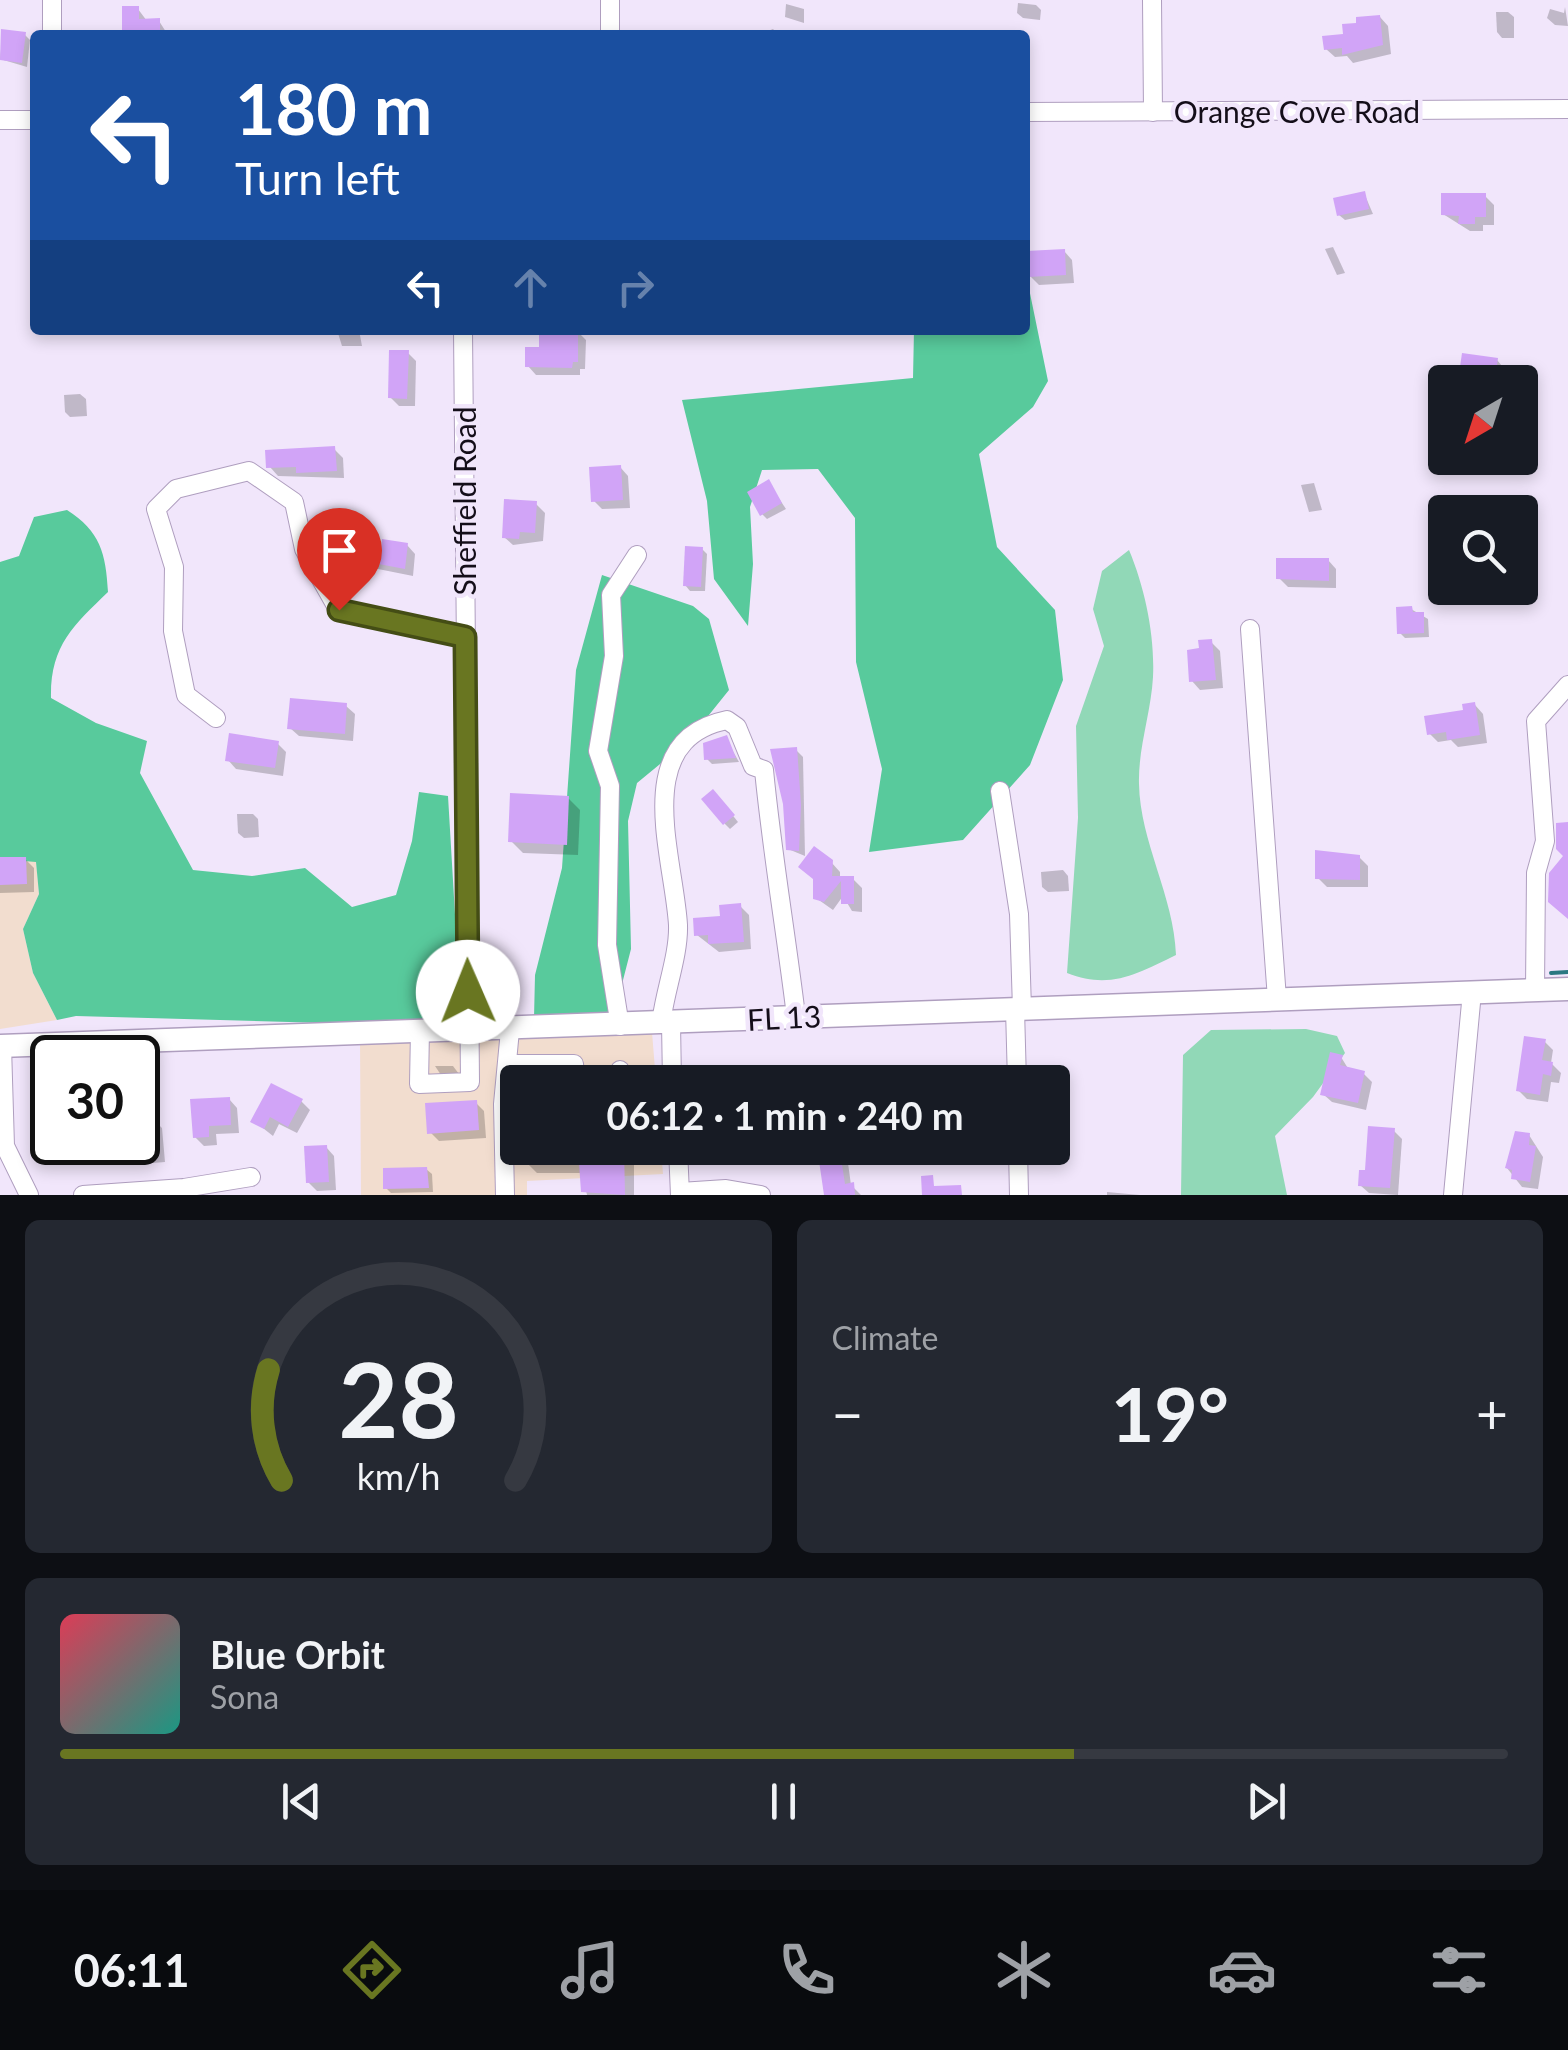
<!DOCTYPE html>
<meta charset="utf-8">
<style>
:root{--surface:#171b24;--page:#242831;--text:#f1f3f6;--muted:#9ea1a6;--line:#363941;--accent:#697621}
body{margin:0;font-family:Lato,sans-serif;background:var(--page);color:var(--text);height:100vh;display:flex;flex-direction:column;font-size:38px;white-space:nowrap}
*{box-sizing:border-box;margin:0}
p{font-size:32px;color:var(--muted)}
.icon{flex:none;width:55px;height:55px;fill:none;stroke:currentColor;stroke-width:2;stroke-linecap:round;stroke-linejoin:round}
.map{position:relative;height:1195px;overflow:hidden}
.drawer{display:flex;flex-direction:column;gap:25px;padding:25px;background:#0d0f14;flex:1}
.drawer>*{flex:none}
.banner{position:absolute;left:30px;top:30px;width:1000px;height:305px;border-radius:10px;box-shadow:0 5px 15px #0003;background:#1a4fa0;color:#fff;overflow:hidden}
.needle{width:65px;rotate:219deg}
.tools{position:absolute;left:1428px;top:365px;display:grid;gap:20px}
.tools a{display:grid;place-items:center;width:110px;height:110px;border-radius:10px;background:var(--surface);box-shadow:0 5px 15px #0003;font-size:50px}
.speed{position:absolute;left:30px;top:1035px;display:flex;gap:20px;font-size:50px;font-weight:700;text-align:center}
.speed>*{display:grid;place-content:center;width:130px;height:130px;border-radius:50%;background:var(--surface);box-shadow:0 5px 15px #0003;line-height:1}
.speed .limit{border:5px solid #111;border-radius:15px;background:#fff;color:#111}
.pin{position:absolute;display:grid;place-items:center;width:85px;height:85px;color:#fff;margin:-102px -42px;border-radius:50% 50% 50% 0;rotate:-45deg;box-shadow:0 0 10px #0007}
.pin .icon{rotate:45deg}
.me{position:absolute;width:110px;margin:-55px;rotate:359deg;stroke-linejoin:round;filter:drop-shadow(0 0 8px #0008)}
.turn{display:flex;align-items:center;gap:35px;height:210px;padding:0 40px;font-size:45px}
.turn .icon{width:130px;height:130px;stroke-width:2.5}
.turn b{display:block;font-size:70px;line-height:85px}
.lanes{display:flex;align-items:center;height:95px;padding:0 40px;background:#0003;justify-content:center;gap:50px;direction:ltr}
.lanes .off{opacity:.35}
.big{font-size:75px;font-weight:700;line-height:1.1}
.drawer .widget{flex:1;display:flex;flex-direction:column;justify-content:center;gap:15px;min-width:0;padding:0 35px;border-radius:15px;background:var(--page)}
.drawer .dial{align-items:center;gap:0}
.dial svg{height:260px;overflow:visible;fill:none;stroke:var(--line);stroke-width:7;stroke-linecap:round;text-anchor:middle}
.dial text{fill:var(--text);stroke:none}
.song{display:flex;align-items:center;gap:30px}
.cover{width:120px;height:120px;border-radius:15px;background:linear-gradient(135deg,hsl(350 70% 55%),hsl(170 70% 35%))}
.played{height:10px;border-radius:5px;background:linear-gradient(90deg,var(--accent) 70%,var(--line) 70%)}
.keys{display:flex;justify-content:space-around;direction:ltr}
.heat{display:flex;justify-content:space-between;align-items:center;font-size:55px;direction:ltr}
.drawer .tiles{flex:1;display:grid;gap:25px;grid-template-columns:1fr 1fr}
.widget:last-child{grid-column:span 2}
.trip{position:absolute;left:500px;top:1065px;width:570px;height:100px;border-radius:10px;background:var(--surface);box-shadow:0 5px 15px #0003;font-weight:700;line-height:100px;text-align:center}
.tab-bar{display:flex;height:160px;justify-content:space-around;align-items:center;background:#090b0e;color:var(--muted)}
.tab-bar .icon{width:70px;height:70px}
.tab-bar .current{color:var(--accent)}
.tab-bar b{font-size:45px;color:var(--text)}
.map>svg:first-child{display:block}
</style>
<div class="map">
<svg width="1568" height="1195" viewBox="0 0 1568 1195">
<rect width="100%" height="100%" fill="#f1e6fb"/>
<g fill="#f2ddcf">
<polygon points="0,859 36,861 39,894 23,929 33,973 57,1020 0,1029"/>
<polygon points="652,1032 656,1082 518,1082 518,1148 661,1148 663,1174 527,1181 527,1195 361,1195 360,1039"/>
</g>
<g fill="#91d8b7">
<path d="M 1129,550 C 1145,588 1155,636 1153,677 C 1151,713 1138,748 1139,784 C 1140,842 1174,896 1176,955 C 1137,974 1110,990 1067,973 L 1078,818 L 1076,726 L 1104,646 L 1093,609 L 1102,571 Z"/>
<polygon points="1306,1029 1337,1036 1345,1053 1313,1097 1275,1136 1287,1195 1181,1195 1183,1055 1211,1030"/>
</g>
<g fill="#58ca9c">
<polygon points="1025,269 1048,381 1033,407 979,454 997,547 1055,610 1063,680 1030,765 963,840 869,852 882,769 856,662 855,518 818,469 762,470 750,507 753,564 748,626 714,579 707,501 682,400 913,378 914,330 1025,330"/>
<path d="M 67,510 C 100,531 106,553 108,592 C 73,626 50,646 51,698 L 96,723 L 147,741 L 140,773 L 193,870 L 252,876 L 305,868 L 352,907 L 396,895 L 412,841 L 419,792 L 448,796 L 461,1016 L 360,1024 L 76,1016 L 57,1020 L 33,973 L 23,929 L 39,894 L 36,862 L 0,859 L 0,562 L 19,556 L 34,517 Z"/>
<polygon points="602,575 693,606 709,619 729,690 688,741 637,783 628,821 631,949 613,1019 534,1018 535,975 562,868 576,670"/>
</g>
<g fill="#0003">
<polygon points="1018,3 1036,5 1041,10 1040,20 1023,18 1017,13"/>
<polygon points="786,4 804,9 804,23 785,17"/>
<polygon points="1565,7 1568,26 1555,25 1547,18 1550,9 1564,13"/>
<polygon points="138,9 147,21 159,21 168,35 125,35"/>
<polygon points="1496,12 1508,12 1514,17 1514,38 1502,38 1497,32"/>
<polygon points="1380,17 1388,26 1391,54 1353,63 1347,56 1335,57 1326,49"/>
<polygon points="773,29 779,35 757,35"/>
<polygon points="3,32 25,35 30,40 27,67 0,59"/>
<polygon points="1025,44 1029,49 1030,60 1025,60"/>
<polygon points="1364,193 1373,214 1345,220 1339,215"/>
<polygon points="1485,196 1494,205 1494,225 1483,225 1483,231 1470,231 1443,214"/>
<polygon points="1333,247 1345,273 1337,275 1325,249"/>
<polygon points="1064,251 1072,260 1074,283 1039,285 1030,276"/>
<polygon points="337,330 359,330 362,346 342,346"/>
<polygon points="577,331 586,340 585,369 580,369 580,375 536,375 528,366 541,350"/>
<polygon points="408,353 416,361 415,406 399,406 390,397"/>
<polygon points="1497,360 1502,366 1501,376 1468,372 1463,366"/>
<polygon points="80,394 86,399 87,416 70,417 65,412 64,395"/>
<polygon points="334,449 343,458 344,478 278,476 270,467"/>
<polygon points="620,467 628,476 630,508 602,509 594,501"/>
<polygon points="768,482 786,509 767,519 762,514"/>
<polygon points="1314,483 1322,510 1309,512 1301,485"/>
<polygon points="536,504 545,513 543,541 513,545 504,537"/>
<polygon points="407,545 415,554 413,576 358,565 350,557"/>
<polygon points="702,549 707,554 705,591 690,591 685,585"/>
<polygon points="1328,560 1336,569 1336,588 1288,587 1279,578"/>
<polygon points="1411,609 1428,619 1429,637 1405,638 1400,633"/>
<polygon points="1211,642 1220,651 1223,688 1200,690 1192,681 1202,651"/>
<polygon points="1475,705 1483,714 1487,743 1458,747 1451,740 1438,742 1429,733"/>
<polygon points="346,706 355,714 353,741 299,736 290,728"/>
<polygon points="725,737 739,762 712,764 707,759"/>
<polygon points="277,743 286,752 283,776 236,769 228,760"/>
<polygon points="796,750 803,757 805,856 788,849 786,804"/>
<polygon points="718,797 738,822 730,829 725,824"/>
<polygon points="568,798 580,810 578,855 523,853 511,841"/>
<polygon points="237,814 253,814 258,819 259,837 244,838 238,833"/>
<polygon points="1359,857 1368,866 1368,887 1327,887 1318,878"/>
<polygon points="25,859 34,868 34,892 0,893 0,860"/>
<polygon points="831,862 840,872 840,879 853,879 862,888 862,912 852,911 843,896 833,910 816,898"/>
<polygon points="1063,870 1068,876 1069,891 1048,892 1042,887 1041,872"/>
<polygon points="740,906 749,915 751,949 719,952 697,935"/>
<polygon points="1544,1041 1553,1050 1551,1063 1561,1073 1559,1083 1551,1082 1548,1102 1527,1099 1518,1090"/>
<polygon points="1341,1057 1349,1070 1363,1073 1372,1082 1366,1110 1332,1102 1323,1094"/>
<polygon points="435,1066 453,1066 459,1074 441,1075"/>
<polygon points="526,1079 559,1079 563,1082 526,1082"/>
<polygon points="229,1099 237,1108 239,1133 216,1134 217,1145 204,1146 195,1137"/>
<polygon points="301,1101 310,1110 297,1133 279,1124 273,1136 254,1121"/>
<polygon points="476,1103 484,1111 486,1138 439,1141 430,1132"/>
<polygon points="153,1119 162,1128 165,1162 127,1165 119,1156 138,1142 138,1130"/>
<polygon points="1394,1131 1402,1139 1398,1195 1369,1193 1360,1185"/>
<polygon points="1529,1135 1543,1157 1538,1189 1522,1187 1507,1168"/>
<polygon points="60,1142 99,1142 98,1163 69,1158"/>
<polygon points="326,1147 334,1156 336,1190 317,1191 308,1182"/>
<polygon points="526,1148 634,1148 634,1195 587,1195 582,1173 537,1173 526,1162"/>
<polygon points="716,1148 760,1148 760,1163 725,1164"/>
<polygon points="946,1148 979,1148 980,1161 955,1163"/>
<polygon points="839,1154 848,1163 851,1185 861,1195 826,1195"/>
<polygon points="426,1169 432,1174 433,1192 391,1193 386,1188"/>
<polygon points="1107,1192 1140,1195 1107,1195"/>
</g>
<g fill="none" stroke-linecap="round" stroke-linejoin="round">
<polyline stroke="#2a7881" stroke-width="4" points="1551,973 1568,972"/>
</g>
<g fill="#d1a4f7">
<polygon points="122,6 139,6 139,19 160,18 160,35 122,35"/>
<polygon points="1380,15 1383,45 1342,55 1342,48 1324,50 1322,36 1343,34 1342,24 1356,23 1356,17"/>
<polygon points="1,29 26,32 22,63 0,60"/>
<polygon points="1365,191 1369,209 1337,216 1333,198"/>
<polygon points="1441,193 1486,193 1486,217 1475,217 1475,224 1458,224 1459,216 1441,215"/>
<polygon points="1065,249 1066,275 1028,277 1026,251"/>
<polygon points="539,330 578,330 578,362 573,362 572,368 525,367 525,347 539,347"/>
<polygon points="389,350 409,350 407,399 388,398"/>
<polygon points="1462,353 1498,358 1496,372 1460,367"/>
<polygon points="335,446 337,471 296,473 296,467 266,468 265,450"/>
<polygon points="621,465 623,500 591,502 589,467"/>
<polygon points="769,479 782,503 760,516 747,492"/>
<polygon points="504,499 537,501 535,533 520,532 519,539 502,538"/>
<polygon points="382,539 408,543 405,569 347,558 349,543 381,548"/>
<polygon points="685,546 703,547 701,587 683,586"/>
<polygon points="1276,558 1329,558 1329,581 1276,579"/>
<polygon points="1412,606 1413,612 1424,612 1424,633 1397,634 1396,607"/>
<polygon points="1212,639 1216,680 1189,682 1187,650 1199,648 1198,640"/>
<polygon points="290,698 347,703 345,734 287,729"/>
<polygon points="1475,702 1480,735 1447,740 1446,732 1427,735 1424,716 1463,710 1462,704"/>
<polygon points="229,733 279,741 275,768 225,761"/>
<polygon points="727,735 736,758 704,760 703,743"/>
<polygon points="797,747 801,805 799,851 786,850 783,804 770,749"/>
<polygon points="713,789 735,815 723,825 701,799"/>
<polygon points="510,793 569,796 567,845 508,842"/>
<polygon points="1568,822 1568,919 1548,902 1549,873 1563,856 1556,849 1556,823"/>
<polygon points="814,846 833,860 832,876 854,876 854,904 841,904 841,881 824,902 813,899 813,879 798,867"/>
<polygon points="1315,850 1360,855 1360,880 1315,879"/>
<polygon points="0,857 26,857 27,884 0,885"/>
<polygon points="741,903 744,942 708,944 708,935 694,936 693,918 720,916 719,905"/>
<polygon points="1524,1036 1546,1039 1542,1060 1553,1062 1551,1076 1543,1074 1540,1095 1516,1091"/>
<polygon points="1330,1052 1343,1055 1340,1065 1365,1071 1358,1103 1320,1095"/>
<polygon points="271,1083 303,1099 288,1127 270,1117 264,1129 250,1122"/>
<polygon points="230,1097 231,1125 209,1126 209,1137 193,1138 190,1099"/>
<polygon points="477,1100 479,1130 427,1134 425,1103"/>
<polygon points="154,1116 157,1154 116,1157 115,1142 138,1142 140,1118"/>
<polygon points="1368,1126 1395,1128 1390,1188 1358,1186 1359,1170 1365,1170"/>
<polygon points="1515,1131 1530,1133 1529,1145 1536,1146 1530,1182 1511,1179 1512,1170 1505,1168"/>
<polygon points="327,1145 329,1182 306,1183 304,1146"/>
<polygon points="524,1148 624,1148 625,1195 581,1192 579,1163 524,1163"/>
<polygon points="840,1151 845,1184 854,1182 855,1195 824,1195 818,1154"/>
<polygon points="427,1167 429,1188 383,1189 383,1168"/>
<polygon points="933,1175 934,1186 961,1185 962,1195 922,1195 921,1176"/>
</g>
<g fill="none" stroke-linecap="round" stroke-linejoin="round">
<g stroke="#af9ebf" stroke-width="20">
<g id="minor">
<polyline points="610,0 610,35"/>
<polyline points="1152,0 1153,112"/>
<polyline points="52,35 52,0"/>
<polyline points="1025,112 1568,109"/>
<polyline points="0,120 35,120"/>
<polyline points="1250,629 1277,999"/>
<polyline points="216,718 186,695 173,631 174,567 156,509 176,489 249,471 294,502 304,549 339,611 465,637"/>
<polyline points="1000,791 1019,914 1022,1009"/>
<polyline points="1535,990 1536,873 1545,841 1536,721 1568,685"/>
<polyline points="1015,1009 1017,1082"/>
<polyline points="671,1023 672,1082"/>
<path d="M 661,1024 C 664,993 679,956 678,925 C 674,856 629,740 727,720 L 737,727 L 753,766 L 764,770 C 772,853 786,933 796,1016"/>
<polyline points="620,1026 607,945 610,786 598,751 614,656 611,595 637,555"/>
<polyline points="420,1030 419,1084 470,1082 463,330"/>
<polyline points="2,1046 5,1146 29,1195"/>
<polyline points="509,1064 574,1064 576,1082"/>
<polyline points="620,1070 620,1082"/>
<polyline points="678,1148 680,1195"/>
<polyline points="1018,1148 1019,1195"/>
<polyline points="680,1192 726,1189 761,1195"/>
<polyline points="83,1195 184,1188 251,1177"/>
<polyline points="505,1195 503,1104 510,1030"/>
<polyline points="1453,1195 1472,992"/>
</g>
</g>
<g stroke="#af9ebf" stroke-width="25">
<polyline id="major" points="0,1046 1568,989"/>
</g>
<use href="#minor" stroke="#fff" stroke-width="18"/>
<use href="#major" stroke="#fff" stroke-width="22"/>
</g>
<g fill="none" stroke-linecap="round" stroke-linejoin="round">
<g stroke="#444d15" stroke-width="25">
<polyline id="route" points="339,610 465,637 468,992"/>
</g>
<use href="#route" stroke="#697621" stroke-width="18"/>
</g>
<g text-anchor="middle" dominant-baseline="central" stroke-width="9" stroke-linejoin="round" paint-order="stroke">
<g font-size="30" fill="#140e19" stroke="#f1e6fb">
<text x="1297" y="111">Orange Cove Road</text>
<text transform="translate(464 501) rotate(-90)">Sheffield Road</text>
<text transform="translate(784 1017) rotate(-3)">FL 13</text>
</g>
</g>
</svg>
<div class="tools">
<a><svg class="needle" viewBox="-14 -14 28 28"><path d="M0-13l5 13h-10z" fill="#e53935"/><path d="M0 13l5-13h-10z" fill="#9ea1a6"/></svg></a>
<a><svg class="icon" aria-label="search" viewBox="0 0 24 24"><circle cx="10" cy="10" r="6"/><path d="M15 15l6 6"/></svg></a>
</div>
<div class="speed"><div class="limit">30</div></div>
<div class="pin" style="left:339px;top:610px;background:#d93025"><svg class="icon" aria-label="arrive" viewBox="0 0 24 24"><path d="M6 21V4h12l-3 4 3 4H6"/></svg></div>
<svg class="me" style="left:468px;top:992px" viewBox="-20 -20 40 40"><circle r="19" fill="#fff"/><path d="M0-13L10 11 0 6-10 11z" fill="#697621"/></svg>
<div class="trip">06:12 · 1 min · 240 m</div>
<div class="banner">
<div class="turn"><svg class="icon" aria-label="left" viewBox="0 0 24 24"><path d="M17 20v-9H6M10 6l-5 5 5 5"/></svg><div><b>180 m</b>Turn left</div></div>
<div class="lanes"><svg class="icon" aria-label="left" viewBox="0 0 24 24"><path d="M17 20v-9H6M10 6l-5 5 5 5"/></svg><svg class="icon off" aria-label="ahead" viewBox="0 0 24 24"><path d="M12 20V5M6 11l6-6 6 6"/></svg><svg class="icon off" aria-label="right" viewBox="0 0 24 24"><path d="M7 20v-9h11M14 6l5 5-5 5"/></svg></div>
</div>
</div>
<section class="drawer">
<div class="tiles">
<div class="widget dial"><svg viewBox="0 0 100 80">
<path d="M14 69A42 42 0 1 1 86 69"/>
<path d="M14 69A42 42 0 0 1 10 35" stroke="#697621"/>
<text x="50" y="56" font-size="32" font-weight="700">28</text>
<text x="50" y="72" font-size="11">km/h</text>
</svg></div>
<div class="widget"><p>Climate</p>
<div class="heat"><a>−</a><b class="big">19°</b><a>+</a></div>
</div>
<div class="widget">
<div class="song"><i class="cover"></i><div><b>Blue Orbit</b><p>Sona</p></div></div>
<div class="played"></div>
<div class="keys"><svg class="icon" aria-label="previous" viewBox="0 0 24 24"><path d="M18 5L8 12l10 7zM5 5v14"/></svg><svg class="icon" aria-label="pause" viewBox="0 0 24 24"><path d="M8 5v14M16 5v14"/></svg><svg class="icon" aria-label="next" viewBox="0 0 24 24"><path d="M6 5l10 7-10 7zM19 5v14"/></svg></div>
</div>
</div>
</section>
<nav class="tab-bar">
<b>06:11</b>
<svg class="icon current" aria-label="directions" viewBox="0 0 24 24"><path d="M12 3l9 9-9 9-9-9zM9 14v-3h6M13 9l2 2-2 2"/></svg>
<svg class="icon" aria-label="music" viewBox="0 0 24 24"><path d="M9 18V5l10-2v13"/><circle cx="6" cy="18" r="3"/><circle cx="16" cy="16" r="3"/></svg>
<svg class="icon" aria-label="phone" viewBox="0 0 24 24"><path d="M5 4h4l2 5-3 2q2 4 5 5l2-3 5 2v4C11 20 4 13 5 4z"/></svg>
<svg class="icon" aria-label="climate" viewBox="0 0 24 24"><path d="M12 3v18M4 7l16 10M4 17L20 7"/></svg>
<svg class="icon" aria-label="car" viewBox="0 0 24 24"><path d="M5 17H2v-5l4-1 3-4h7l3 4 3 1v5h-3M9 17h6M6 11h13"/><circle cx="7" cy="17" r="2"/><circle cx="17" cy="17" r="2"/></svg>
<svg class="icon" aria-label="filters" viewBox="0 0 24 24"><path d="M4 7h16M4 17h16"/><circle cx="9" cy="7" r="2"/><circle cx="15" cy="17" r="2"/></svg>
</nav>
